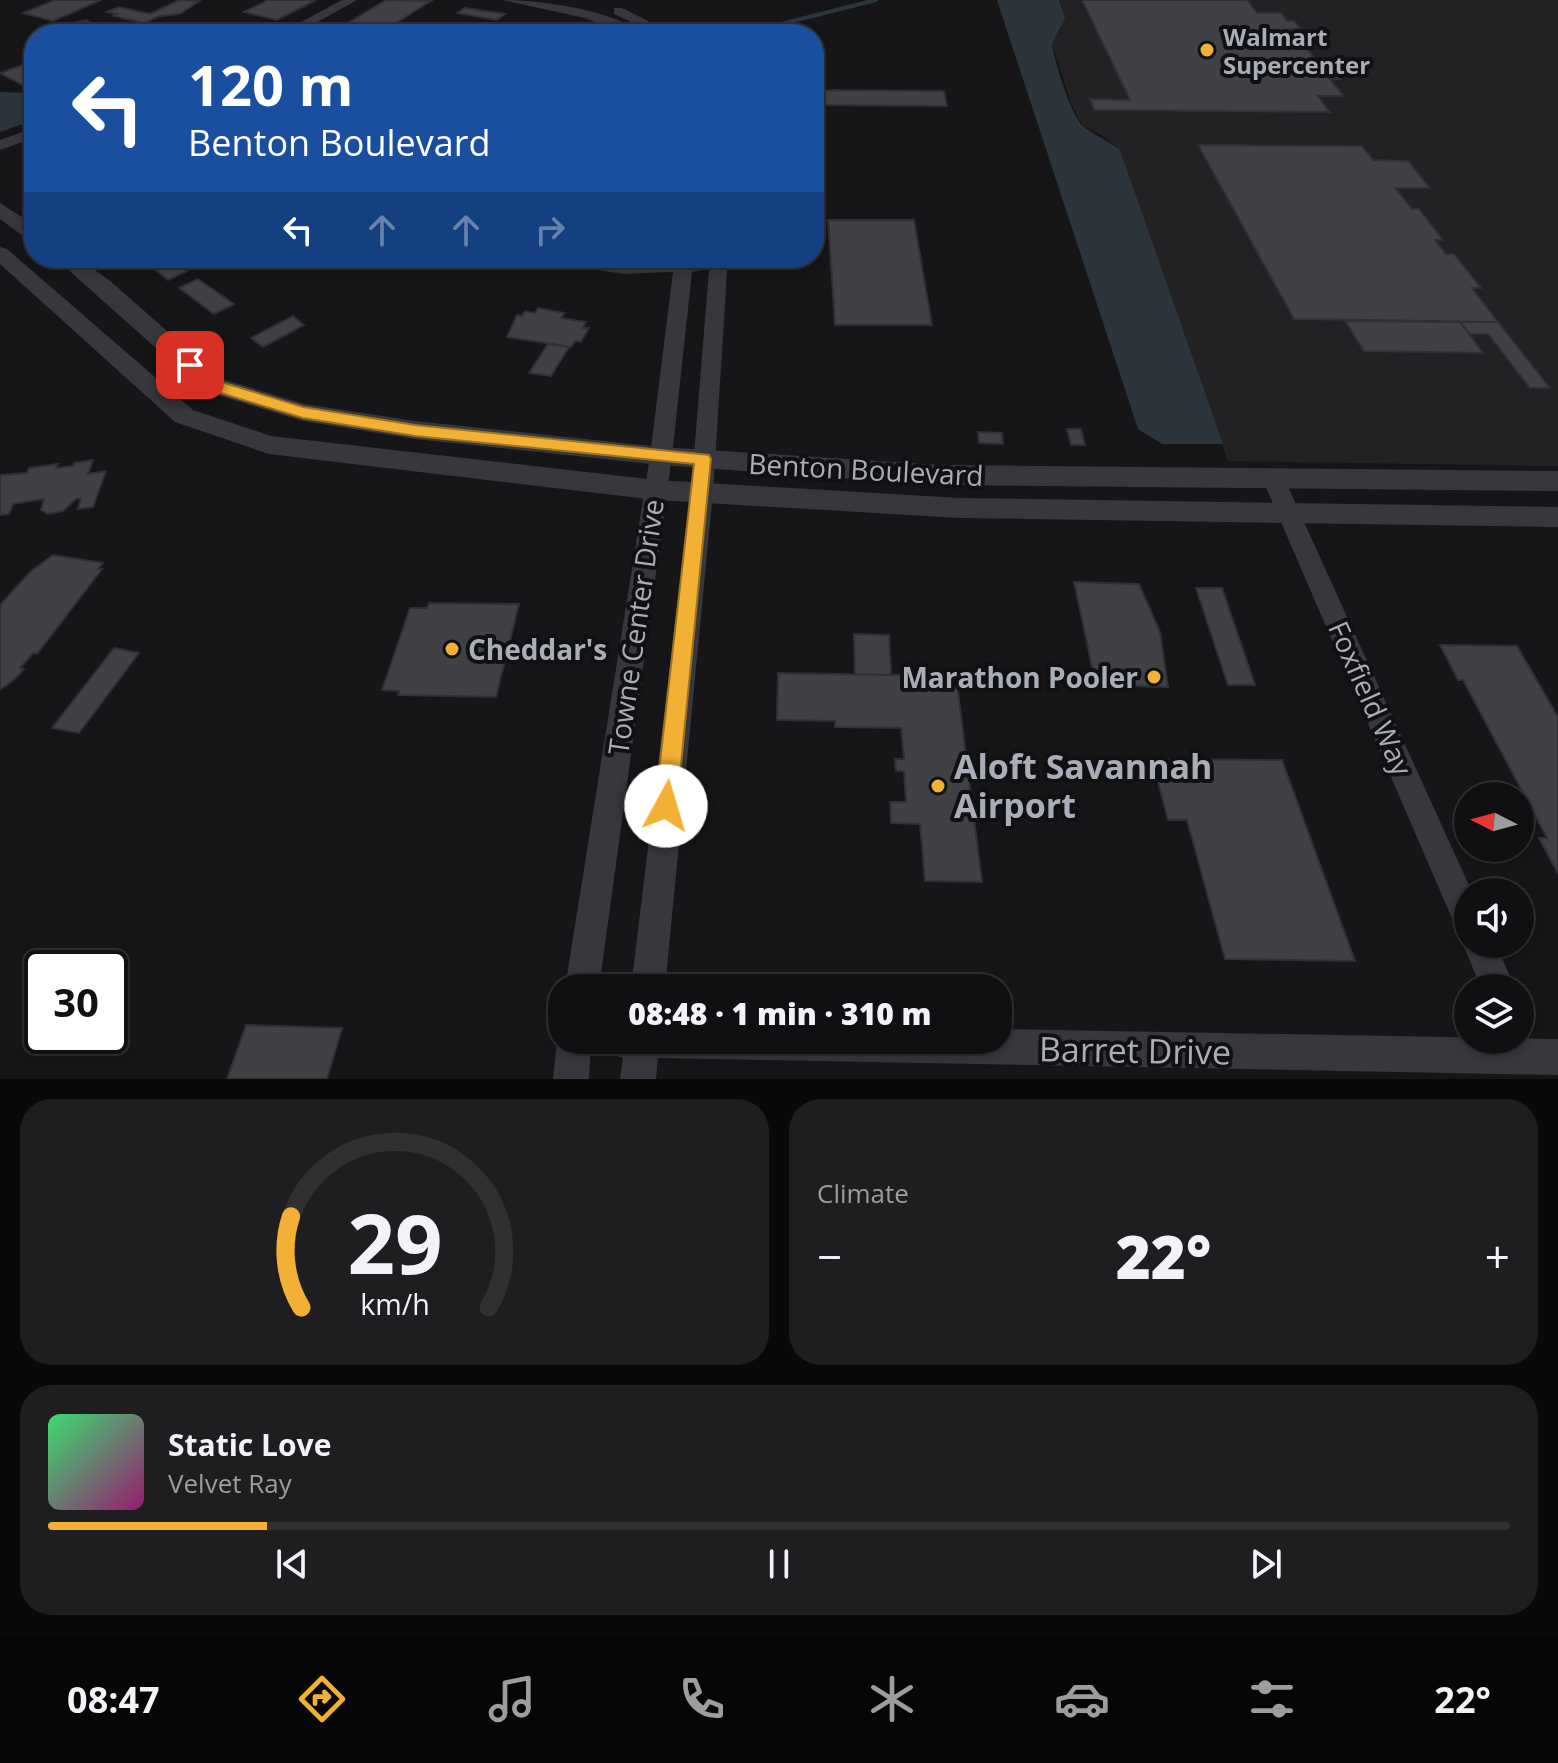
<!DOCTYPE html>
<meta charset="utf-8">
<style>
:root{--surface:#101012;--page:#1e1e20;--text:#f1f3f6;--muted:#9c9d9f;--line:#303032;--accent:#f2b134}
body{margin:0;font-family:"Open Sans",sans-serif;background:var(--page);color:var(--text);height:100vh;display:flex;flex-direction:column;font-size:30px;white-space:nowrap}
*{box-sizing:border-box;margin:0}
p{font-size:26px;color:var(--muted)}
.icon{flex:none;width:44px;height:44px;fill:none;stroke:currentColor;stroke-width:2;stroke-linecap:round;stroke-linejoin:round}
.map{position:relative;height:1079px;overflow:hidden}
.side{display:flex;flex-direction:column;gap:20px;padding:20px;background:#09090a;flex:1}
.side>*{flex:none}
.banner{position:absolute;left:24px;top:24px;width:800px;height:244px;border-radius:32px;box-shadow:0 4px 12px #0003,0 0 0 2px var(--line);background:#1a4fa0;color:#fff;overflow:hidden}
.needle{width:52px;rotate:276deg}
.controls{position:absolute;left:1454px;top:782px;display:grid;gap:16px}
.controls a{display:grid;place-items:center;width:80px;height:80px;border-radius:50%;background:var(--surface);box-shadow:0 4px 12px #0003,0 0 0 2px var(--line);font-size:40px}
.speed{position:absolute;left:24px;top:950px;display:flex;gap:16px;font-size:40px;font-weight:700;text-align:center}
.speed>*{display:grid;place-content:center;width:104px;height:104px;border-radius:50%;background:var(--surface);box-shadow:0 4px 12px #0003,0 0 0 2px var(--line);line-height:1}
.speed .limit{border:4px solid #111;border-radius:12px;background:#fff;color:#111}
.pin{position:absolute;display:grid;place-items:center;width:68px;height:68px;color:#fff;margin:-34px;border-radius:16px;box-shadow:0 4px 12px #0006}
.me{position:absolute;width:88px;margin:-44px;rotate:6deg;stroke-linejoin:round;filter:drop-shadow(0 0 6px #0008)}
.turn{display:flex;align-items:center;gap:28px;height:168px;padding:0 32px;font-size:36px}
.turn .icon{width:104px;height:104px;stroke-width:2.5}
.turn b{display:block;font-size:56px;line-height:68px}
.lanes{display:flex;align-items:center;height:76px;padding:0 32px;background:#0003;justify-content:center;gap:40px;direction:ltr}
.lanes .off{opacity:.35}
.big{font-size:60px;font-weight:800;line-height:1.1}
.side .widget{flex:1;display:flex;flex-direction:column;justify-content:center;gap:12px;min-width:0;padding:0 28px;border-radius:32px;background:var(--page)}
.side .dial{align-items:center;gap:0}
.dial svg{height:208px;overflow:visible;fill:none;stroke:var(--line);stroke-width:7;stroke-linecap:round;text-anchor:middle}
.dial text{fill:var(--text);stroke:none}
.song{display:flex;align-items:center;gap:24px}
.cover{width:96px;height:96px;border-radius:12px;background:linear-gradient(135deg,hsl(140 70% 55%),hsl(320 70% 35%))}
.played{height:8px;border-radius:4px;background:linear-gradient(90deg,var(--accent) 15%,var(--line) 15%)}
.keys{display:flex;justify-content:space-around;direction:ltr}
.heat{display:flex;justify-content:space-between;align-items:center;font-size:44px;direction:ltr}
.side .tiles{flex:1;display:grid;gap:20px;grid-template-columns:1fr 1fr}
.widget:last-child{grid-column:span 2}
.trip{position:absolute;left:548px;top:974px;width:464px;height:80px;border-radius:32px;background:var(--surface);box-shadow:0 4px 12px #0003,0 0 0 2px var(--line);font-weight:800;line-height:80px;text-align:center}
.dock{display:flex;height:128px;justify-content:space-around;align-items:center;background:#060607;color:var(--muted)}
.dock .icon{width:56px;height:56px}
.dock .on{color:var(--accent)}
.dock b{font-size:36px;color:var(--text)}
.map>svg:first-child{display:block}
</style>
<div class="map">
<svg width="1558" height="1079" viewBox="0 0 1558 1079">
<rect width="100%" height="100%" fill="#161618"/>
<polygon fill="#222225" points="1059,0 1558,0 1558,466 1228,461 1120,150 1105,137 1083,126 1072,106 1052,44 1061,28 1062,8"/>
<g fill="#2c353c">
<path d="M 997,0 L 1059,0 L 1065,18 L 1052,44 C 1055,62 1070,114 1083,126 C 1092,134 1109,141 1120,150 L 1223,444 L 1162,444 L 1138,429 Z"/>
<polygon points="0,92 34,93 34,120 0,132"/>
</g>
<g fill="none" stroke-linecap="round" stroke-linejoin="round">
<polyline stroke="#2c353c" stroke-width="4" points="741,34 876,0"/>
</g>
<g fill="#404145" stroke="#303034" stroke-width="2">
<polygon points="55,0 101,0 53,21 23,13"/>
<polygon points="179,0 199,1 180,14 160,16 144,23 113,16 117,14 107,12 119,7 150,14"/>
<polygon points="268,0 316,0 277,20 244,12"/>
<polygon points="386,0 431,1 385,30 348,23"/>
<polygon points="1082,0 1247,0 1257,13 1281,13 1287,21 1294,21 1301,29 1291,29 1324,70 1332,70 1340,79 1330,79 1344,96 1318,96 1330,112 1094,110 1090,99 1130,100"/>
<polygon points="465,8 505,14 497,20 457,13"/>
<polygon points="87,20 94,28 80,31 73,23"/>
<polygon points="34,61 34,82 24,86 0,73"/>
<polygon points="814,90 944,91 947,106 817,105"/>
<polygon points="1198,145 1362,146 1373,160 1408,161 1430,188 1395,188 1412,209 1419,209 1443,240 1435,240 1446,254 1454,254 1481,288 1472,288 1498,322 1294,319"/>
<polygon points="828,220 914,220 932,325 835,325"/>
<polygon points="140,258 171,258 187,271 168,280"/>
<polygon points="198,279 234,304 214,314 179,288"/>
<polygon points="538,308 564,313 561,318 586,322 583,328 589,328 581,342 575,341 571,347 507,337 517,315 522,316 525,311 535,313"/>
<polygon points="293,316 304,325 263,347 251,338"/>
<polygon points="1345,321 1460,322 1483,353 1364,351"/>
<polygon points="1460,322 1498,322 1550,388 1530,388 1488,334 1470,334"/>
<polygon points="548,344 569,347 551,376 529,373"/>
<polygon points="1067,429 1081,429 1085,445 1071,445"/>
<polygon points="978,432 1002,433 1003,444 979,443"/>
<polygon points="93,460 88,474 106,471 93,507 78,509 81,498 76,499 63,511 48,514 41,510 44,499 13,504 9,514 0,515 0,475 27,473 29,468 58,464 56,468 73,466 74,463"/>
<polygon points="53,555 103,563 98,569 102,569 37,654 33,653 20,668 24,669 17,677 0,690 0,605 31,571"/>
<polygon points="1074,582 1139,584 1160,632 1168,687 1096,685"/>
<polygon points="1196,588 1222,588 1255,685 1228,685"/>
<polygon points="429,603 519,604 496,697 398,695 399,691 382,690 410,608 427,608"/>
<polygon points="854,634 889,635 891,675 855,675"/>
<polygon points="1440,645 1517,646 1558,717 1558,874 1539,838 1547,838 1463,680 1458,680"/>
<polygon points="114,648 139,653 79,733 52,728"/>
<polygon points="778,673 956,676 982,882 925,881 920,824 891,823 890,802 906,802 904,771 896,771 895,759 904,759 901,728 835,727 835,721 777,720"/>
<polygon points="1152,759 1282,760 1355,961 1225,959 1187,820 1168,820"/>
<polygon points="246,1025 342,1028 327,1079 227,1079"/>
</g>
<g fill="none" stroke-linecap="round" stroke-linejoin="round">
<g fill="#37383d" fill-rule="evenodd">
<polygon points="342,0 357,0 296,34 279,34"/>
<path d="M 502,0 C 539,0 614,10 643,34 L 624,34 L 585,18 Z"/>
<polygon points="614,8 622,8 674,34 657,34 614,14"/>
<polygon points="34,128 34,138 0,150 0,140"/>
<polygon points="541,258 586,258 624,264 693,258 693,261 702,262 705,266 702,270 692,272 672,456 599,988 565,988 650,456 673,272 624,274 550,263"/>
<polygon points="710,258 728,258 713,492 665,988 631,988 691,492"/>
<polygon points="1273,470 1281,472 1284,478 1472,892 1468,892 1468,944 1496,944 1515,988 1481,988 1463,944 1467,935 1457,930 1262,478 1265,472"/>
<polygon points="562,1028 562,1040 591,1040 589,1079 553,1079 557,1040"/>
<polygon points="998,1029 1558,1039 1558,1075 658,1058 656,1079 620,1079 623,1058 604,1052 599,1040 998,1040"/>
</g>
<g fill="#37383d" fill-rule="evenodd">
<polygon points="0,203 34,225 34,241 27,239 0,219"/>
<polygon points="0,247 7,249 193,410 271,436 656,480 960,498 1558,507 1558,527 960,518 656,500 269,454 175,422 0,264"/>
<polygon points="55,258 78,258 109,280 222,379 304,404 415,421 661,447 940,465 1558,471 1558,491 940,485 661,465 415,439 303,421 204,391"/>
</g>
</g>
<polygon fill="#f2b134" stroke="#9d7322" stroke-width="2" points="190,360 218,381 303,407 415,425 709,455 711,459 677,806 674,814 666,817 658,814 655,806 694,464 415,436 303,418 207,389 182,365"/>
<g fill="#f2b134" stroke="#111113" stroke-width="3">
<circle cx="1207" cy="50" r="8"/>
<circle cx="452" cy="649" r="8"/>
<circle cx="1154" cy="677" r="8"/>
<circle cx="938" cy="786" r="8"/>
</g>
<g text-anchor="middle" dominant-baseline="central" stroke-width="8" stroke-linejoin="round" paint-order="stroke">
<g font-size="24" font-weight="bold" fill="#a8adb8" stroke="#111113" text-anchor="start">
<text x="1223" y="36">Walmart<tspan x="1223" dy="28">Supercenter</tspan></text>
</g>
<g font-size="28" fill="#a8adb8" stroke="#111113">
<text transform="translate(866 469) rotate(3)">Benton Boulevard</text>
<text transform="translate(635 627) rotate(-82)">Towne Center Drive</text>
<text transform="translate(1371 698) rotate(66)">Foxfield Way</text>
</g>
<g font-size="28" font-weight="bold" fill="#a8adb8" stroke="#111113" text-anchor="start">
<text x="468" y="649">Cheddar's</text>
<text x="1138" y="677" text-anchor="end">Marathon Pooler</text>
</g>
<g font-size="34" font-weight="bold" fill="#a8adb8" stroke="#111113" text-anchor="start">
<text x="954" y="766">Aloft Savannah<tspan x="954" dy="39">Airport</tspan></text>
</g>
<g font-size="34" fill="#a8adb8" stroke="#111113">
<text transform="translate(1135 1050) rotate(1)">Barret Drive</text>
</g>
</g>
</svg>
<div class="controls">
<a><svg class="needle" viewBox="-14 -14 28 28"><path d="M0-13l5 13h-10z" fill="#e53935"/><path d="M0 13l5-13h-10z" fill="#9c9d9f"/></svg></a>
<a><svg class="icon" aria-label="sound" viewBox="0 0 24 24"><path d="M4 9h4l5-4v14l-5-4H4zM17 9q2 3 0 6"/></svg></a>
<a><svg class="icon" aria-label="layers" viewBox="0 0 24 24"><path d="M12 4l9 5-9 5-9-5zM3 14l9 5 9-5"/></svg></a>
</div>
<div class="speed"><div class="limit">30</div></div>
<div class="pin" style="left:190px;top:365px;background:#d93025"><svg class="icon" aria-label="arrive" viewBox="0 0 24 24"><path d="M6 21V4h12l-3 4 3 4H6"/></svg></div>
<svg class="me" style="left:666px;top:806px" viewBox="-20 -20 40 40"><circle r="19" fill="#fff"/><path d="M0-13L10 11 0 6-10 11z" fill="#f2b134"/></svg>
<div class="trip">08:48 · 1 min · 310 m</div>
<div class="banner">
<div class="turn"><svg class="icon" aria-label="left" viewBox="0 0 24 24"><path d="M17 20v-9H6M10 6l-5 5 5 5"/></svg><div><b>120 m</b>Benton Boulevard</div></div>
<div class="lanes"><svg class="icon" aria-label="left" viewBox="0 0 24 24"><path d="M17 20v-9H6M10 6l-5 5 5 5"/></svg><svg class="icon off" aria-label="ahead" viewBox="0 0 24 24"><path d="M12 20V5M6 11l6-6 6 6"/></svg><svg class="icon off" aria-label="ahead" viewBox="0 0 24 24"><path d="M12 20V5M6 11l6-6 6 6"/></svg><svg class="icon off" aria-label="right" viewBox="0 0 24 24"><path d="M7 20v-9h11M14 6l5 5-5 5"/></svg></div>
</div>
</div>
<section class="side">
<div class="tiles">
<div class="widget dial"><svg viewBox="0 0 100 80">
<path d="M14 69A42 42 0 1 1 86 69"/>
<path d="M14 69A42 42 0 0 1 10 34" stroke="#f2b134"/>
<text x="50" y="56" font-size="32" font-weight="700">29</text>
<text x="50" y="72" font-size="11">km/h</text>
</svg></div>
<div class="widget"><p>Climate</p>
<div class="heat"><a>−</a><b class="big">22°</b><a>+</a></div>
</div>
<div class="widget">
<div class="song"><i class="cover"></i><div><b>Static Love</b><p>Velvet Ray</p></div></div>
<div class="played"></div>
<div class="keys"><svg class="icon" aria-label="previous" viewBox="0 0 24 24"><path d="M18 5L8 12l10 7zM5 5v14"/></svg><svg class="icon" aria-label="pause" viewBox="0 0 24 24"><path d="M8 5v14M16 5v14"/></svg><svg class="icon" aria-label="next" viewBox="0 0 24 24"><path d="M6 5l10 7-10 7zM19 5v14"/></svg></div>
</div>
</div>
</section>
<nav class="dock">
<b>08:47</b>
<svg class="icon on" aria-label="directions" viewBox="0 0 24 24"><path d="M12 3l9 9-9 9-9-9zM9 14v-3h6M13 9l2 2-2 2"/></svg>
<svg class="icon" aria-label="music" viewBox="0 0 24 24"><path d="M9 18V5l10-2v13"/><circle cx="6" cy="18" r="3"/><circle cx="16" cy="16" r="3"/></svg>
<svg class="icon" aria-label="phone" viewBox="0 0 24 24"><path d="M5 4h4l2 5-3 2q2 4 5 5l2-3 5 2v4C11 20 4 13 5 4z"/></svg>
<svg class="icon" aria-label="climate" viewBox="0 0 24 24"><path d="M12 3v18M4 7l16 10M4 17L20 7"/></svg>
<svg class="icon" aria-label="car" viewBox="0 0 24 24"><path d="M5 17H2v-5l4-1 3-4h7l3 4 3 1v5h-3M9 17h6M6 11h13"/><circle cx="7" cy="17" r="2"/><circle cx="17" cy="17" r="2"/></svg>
<svg class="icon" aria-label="filters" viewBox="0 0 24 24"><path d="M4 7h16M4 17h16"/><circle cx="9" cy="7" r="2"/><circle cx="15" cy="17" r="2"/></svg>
<b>22°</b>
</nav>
